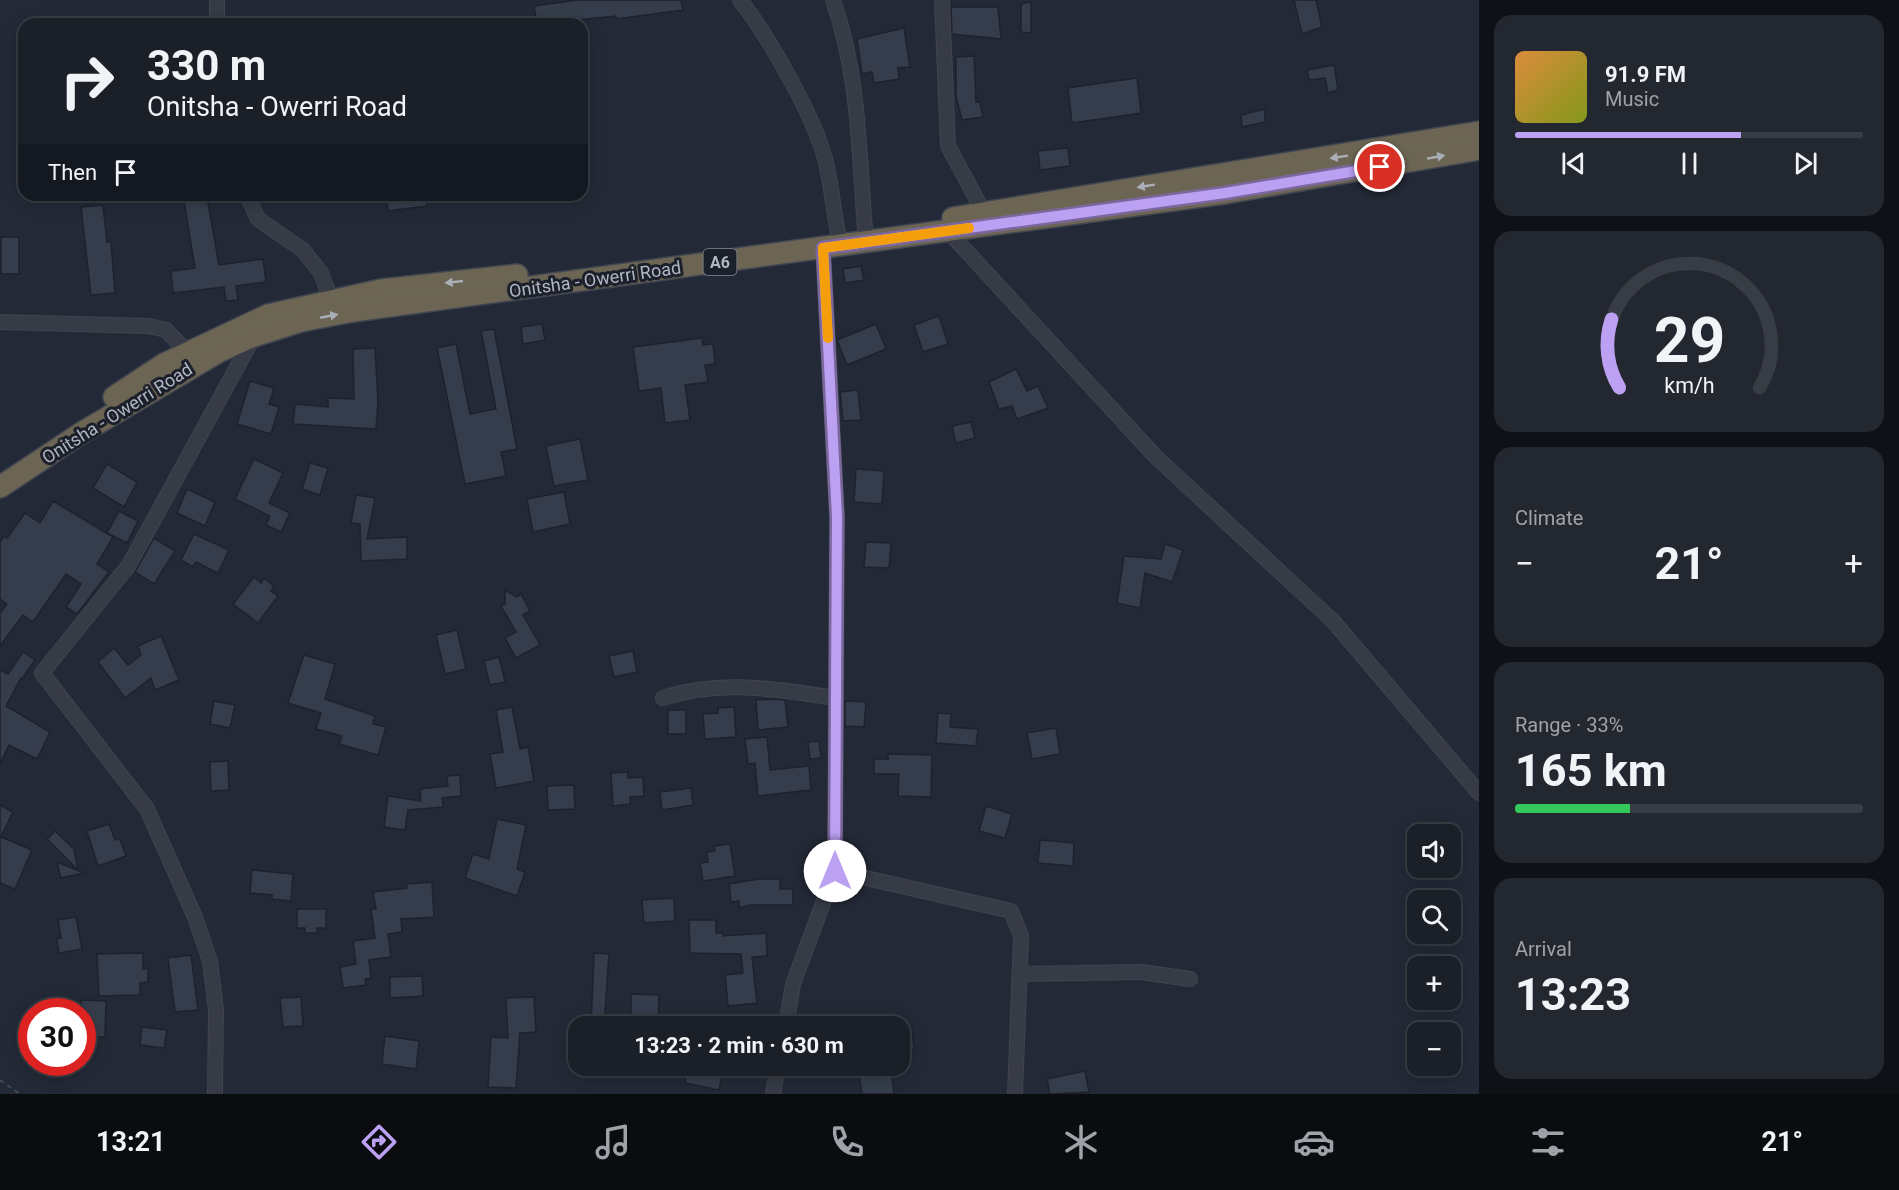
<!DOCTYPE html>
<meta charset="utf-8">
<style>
:root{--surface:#1a1f28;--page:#232730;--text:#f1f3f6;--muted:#9fa2a8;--line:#383d45;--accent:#bca0f2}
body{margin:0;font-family:Roboto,sans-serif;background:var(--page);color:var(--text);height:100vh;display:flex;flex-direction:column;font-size:22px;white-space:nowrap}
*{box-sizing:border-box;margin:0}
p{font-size:20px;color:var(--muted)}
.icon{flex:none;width:33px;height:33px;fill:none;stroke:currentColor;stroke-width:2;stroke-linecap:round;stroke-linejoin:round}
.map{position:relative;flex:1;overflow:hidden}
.side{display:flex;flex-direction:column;gap:15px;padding:15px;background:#0e1116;width:420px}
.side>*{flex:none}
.banner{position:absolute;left:18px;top:18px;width:570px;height:183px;border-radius:18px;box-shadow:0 3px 15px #0003,0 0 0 2px var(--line);background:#1a1f28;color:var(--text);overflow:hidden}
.buttons{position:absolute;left:1407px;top:824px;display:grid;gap:12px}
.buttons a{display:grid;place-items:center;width:54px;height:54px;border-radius:12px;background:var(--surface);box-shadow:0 3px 15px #0003,0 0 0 2px var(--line);font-size:30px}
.speed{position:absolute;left:18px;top:998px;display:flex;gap:12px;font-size:30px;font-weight:700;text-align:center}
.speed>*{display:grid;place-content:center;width:78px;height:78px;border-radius:50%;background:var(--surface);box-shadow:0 3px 15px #0003,0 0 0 2px var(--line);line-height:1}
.speed .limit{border:9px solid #d22;background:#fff;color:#111}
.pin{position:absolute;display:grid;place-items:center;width:51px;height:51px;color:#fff;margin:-26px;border:3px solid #fff;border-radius:50%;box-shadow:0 2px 6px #0007}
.me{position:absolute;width:66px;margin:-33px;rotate:0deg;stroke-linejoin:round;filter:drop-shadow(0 0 4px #0008)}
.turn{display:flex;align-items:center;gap:21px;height:126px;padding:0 30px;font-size:27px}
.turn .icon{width:78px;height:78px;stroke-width:2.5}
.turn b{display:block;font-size:42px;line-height:51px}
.then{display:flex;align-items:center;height:57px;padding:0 30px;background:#0003;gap:12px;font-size:22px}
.big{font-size:45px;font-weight:700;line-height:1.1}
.side .widget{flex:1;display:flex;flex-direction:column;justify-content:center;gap:9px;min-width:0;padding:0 21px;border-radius:18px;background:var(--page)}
.side .dial{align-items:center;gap:0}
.dial svg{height:156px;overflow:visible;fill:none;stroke:var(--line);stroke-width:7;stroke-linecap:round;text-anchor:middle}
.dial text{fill:var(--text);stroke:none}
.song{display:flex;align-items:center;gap:18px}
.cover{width:72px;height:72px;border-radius:9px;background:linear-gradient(135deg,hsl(30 70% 55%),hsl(70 70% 35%))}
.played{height:6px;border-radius:3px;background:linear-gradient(90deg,var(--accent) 65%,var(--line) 65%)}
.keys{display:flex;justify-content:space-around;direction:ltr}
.heat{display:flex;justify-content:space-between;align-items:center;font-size:33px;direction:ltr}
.charge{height:9px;border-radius:4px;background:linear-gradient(90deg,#34c759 33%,var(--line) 0)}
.trip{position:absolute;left:568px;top:1016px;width:342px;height:60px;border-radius:18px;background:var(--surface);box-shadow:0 3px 15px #0003,0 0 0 2px var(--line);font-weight:700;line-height:60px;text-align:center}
.menu{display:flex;height:96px;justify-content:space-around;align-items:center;background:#0a0c10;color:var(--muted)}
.menu .icon{width:42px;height:42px}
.menu .selected{color:var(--accent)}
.menu b{font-size:27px;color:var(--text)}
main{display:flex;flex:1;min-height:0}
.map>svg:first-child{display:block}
</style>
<main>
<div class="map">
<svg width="1479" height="1094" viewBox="0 0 1479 1094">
<rect width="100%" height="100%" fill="#232936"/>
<g fill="#353d4c" stroke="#1e222d" stroke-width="1.5">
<polygon points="578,0 681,0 683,10 616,19 616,16 537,24 534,6"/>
<polygon points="1294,0 1316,0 1322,27 1302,34"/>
<polygon points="1031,2 1031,33 1021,32 1021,4"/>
<polygon points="951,7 998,7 1001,39 952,34"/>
<polygon points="904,28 910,67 898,68 899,79 874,83 872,72 862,74 857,39"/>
<polygon points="974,56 976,102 980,102 983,117 962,120 956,96 956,57"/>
<polygon points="1334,65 1338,90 1328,93 1325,78 1309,80 1307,70"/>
<polygon points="1137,78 1141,113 1072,123 1068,88"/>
<polygon points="1265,109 1265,122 1242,127 1241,115"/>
<polygon points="1068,148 1070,166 1040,170 1038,151"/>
<polygon points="386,195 426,195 427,206 388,211"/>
<polygon points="207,197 219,265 263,259 266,282 236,286 238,300 226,301 224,287 173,293 171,271 195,268 184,201"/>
<polygon points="103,205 107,242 111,242 115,293 91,295 81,207"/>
<rect x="1" y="237" width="18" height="37"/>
<polygon points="861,266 864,280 845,283 843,269"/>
<polygon points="939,316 948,344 923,352 914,325"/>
<polygon points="542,324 545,340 523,344 521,327"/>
<polygon points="876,324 886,349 847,365 837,340"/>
<polygon points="494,329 517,449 501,452 506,476 465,484 437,348 456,344 470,414 496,409 481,331"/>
<polygon points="702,338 703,345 713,344 715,364 705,365 708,382 685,385 690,420 665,423 661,388 639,391 633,347"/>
<polygon points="375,348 378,401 376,429 293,424 295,404 328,407 328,398 354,399 353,349"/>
<polygon points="1016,369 1027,391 1038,386 1048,408 1017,419 1012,406 999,409 989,382"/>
<polygon points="250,381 274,388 269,404 279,407 271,434 237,424"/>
<polygon points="858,390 861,420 843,421 840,392"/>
<polygon points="971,422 975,438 956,443 952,426"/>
<polygon points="580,439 588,480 554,486 546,446"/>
<polygon points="254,459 283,473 269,503 290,513 281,532 266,525 270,516 235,499"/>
<polygon points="310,463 328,468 320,495 302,489"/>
<polygon points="107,464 137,482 124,507 93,488"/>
<polygon points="856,469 884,471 882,504 854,502"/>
<polygon points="187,489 215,502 205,526 177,513"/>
<polygon points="564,492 570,524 533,532 527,499"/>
<polygon points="356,495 375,498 367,539 407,537 407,559 361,561 360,524 351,523"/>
<polygon points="53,501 113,537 97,564 109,572 77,614 66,607 81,584 66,574 33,622 23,615 0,646 0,613 7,604 0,599 0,542 4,536 7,538 25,513 40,523"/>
<polygon points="119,511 138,521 127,543 107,533"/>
<polygon points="194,534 229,550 218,573 196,562 193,567 181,560"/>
<polygon points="154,538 175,551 154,584 135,572"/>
<polygon points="866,542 891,543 889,568 864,567"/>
<polygon points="1165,544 1183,550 1172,582 1145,573 1140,608 1117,603 1124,556 1161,559"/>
<polygon points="254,577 261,583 264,578 274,586 271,591 278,596 258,623 233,604"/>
<polygon points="505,590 517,597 521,594 530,611 523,615 540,645 516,658 505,638 516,632 501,606 505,604"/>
<polygon points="457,630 466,669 445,674 436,635"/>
<polygon points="161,636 179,680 155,690 151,678 125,698 98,662 114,648 128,665 141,655 138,646"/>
<polygon points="633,651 637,672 614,677 609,656"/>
<polygon points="23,652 35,660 22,679 21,678 6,706 50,732 37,759 9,745 0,764 0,670 8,674"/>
<polygon points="304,655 335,664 325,699 375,716 373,724 386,727 378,755 339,744 342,736 316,729 321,713 288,703"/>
<polygon points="499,657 505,682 490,685 484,661"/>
<polygon points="775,699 785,700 788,727 758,730 756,700"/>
<polygon points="214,701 235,705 230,728 210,724"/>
<polygon points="845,701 866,702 864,727 845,726"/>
<polygon points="512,707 520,749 528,747 534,781 496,788 490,754 503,752 496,710"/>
<polygon points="734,707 736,737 705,739 703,714 718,713 718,708"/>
<rect x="668" y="710" width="18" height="24"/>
<polygon points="938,713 951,714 950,727 978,729 976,746 936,743"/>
<polygon points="1056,728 1060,754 1032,759 1027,733"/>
<polygon points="767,737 770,770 809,766 811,790 758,796 755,763 748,764 745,739"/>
<polygon points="819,741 821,758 810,759 808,742"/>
<polygon points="888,754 932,755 931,797 898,796 899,774 874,774 874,759 888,759"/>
<polygon points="228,761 229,790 211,791 210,762"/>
<polygon points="628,772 628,778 643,777 644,796 630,797 630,804 613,806 611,773"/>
<polygon points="460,775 461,796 442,798 443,807 408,810 405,830 384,827 388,796 421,801 420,789 448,786 447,776"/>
<polygon points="574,785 575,809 548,810 547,786"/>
<polygon points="691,788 693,805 662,810 660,792"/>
<polygon points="0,805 13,812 1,837 32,850 15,889 0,883"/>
<polygon points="986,806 1012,814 1005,838 979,831"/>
<polygon points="497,819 526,825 517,869 525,872 517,896 465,878 473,854 489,859"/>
<polygon points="109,824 115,840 120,839 126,856 98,866 87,831"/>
<polygon points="55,831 74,849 78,870 47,839"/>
<polygon points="1040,840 1074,843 1073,866 1038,863"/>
<polygon points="730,844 735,876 703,881 700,863 708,862 707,852 715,851 714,846"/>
<polygon points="57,862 84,873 61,878"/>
<polygon points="252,870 293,874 291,901 272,899 272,895 250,893"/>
<polygon points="759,879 780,879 780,889 793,889 793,905 750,905 740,908 739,901 731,902 729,884"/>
<polygon points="432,882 434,917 401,919 402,932 388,934 391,957 369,960 371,978 365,979 366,985 343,988 340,967 356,964 353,941 375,938 371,909 376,909 373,892 407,888 406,884"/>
<polygon points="674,898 675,921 644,923 642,900"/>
<polygon points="297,909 326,909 326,928 317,928 317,933 305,933 305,928 297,928"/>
<polygon points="76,917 82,949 59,953 57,939 61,938 58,920"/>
<polygon points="689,920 716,920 716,933 723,933 723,936 766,933 767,956 752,957 757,1003 728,1006 725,975 743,973 741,954 690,953"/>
<polygon points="143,953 143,969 148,968 148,982 140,983 140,995 99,996 97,954"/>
<polygon points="594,953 609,954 604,1026 591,1026"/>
<polygon points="191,955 198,1010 175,1012 168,958"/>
<polygon points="422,976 423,996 390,998 390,977"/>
<polygon points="631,994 659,995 658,1026 631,1026"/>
<polygon points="301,997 303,1026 283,1027 280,998"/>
<polygon points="534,997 536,1032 520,1033 516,1088 488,1087 491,1037 508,1038 506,998"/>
<polygon points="81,1000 106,1001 105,1037 95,1037 96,1033 82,1032"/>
<polygon points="142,1027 167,1030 164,1048 140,1045"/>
<polygon points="912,1028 914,1050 900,1051 900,1029"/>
<polygon points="385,1036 419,1041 416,1069 382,1064"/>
<polygon points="689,1065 724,1065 719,1090 685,1083"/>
<polygon points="891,1069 894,1094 862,1094 859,1073"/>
<polygon points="1085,1071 1089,1092 1050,1094 1047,1079"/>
</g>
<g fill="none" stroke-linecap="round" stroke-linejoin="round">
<g stroke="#404450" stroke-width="16">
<g id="minor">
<polyline points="217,0 217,24"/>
<path d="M 740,0 C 768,36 811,111 824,155 C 831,180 833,208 838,233"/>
<path d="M 833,0 C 859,74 859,152 865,230"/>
<polyline points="942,0 948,146 983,211"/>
<polyline points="247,195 258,219 303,250 321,273 331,300"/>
<polyline points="947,230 1156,457 1333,621 1479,793"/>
<polyline points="0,322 149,326 166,330 187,352"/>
<path d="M 663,698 C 719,679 778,689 835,698"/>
<polyline points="835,871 1011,911 1021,936 1015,1094"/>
<polyline points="1020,974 1141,972 1190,979"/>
<polyline points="786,1026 793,984 835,871 837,517 823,248"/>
<polyline points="215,1094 216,1010 210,961 195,917 147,809 42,673 129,565 254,336"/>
<polyline points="773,1094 778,1065"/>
</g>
</g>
<g stroke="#414651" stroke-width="24">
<g id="highway">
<polyline points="953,218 1479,132"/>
<polyline points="114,397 164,364 268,315 381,290 517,275"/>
<polyline points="0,487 83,432 220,351 254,336 301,321 353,311 1225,193 1479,149"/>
</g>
</g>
<polyline stroke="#3d4c4f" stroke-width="2" stroke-dasharray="4.5 4.5" stroke-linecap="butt" points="0,1080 20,1094"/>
<use href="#minor" stroke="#363b46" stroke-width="14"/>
<use href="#highway" stroke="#6c6554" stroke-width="21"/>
</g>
<defs><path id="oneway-solid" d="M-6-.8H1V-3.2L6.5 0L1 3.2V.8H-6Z" transform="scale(1.5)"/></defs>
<g fill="#aaaeb8">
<use href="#oneway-solid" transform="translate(1339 157) rotate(171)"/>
<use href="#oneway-solid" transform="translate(1436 157) rotate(-10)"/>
<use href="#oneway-solid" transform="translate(1146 186) rotate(171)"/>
<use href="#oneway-solid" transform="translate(454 282) rotate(174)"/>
<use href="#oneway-solid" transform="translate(329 316) rotate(-11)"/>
</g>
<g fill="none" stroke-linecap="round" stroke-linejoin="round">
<g stroke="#7a689d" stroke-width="15">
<polyline id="route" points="835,871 837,517 823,248 1225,193 1380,167"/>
</g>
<use href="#route" stroke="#bca0f2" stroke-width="10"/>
<polyline stroke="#f59e0b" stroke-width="10" points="828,338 823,248 969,228"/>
</g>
<g text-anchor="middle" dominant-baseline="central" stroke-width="6" stroke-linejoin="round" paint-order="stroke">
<rect fill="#1c202b" stroke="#848995" stroke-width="1.5" x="703.5" y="249" width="33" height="26" rx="4.5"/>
<g font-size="16" font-weight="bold" fill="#b1b6c3">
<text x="720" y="262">A6</text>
</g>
<g font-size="18" fill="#b1b6c3" stroke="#1c202b">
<text transform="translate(595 279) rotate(-8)">Onitsha - Owerri Road</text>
<text transform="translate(117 413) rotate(-32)">Onitsha - Owerri Road</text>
</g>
</g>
</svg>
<div class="buttons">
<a><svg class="icon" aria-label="sound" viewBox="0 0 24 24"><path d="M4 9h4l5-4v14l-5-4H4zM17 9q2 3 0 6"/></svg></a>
<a><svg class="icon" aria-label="search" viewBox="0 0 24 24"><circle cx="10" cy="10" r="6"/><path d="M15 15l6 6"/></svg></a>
<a>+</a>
<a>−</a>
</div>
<div class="speed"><div class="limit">30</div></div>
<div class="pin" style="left:1380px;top:167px;background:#d93025"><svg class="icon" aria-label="arrive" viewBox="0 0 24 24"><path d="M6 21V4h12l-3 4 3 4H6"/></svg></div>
<svg class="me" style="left:835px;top:871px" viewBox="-20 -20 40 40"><circle r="19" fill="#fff"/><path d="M0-13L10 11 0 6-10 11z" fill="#bca0f2"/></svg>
<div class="trip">13:23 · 2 min · 630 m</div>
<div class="banner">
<div class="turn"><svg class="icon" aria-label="right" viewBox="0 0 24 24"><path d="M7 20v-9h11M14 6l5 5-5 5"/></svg><div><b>330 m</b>Onitsha - Owerri Road</div></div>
<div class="then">Then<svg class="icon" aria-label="arrive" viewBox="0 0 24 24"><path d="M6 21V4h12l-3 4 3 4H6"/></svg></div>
</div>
</div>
<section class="side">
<div class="widget">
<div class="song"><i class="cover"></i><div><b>91.9 FM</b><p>Music</p></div></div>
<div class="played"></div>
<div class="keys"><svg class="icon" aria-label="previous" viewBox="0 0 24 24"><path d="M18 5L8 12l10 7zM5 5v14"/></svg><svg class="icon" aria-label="pause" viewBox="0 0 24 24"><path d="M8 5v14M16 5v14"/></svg><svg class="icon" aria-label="next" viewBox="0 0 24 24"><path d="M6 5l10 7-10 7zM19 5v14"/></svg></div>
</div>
<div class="widget dial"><svg viewBox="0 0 100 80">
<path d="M14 69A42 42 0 1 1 86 69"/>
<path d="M14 69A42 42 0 0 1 10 34" stroke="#bca0f2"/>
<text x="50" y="56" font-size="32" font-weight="700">29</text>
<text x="50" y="72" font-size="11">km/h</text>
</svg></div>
<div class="widget"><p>Climate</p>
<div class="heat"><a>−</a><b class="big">21°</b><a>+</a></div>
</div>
<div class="widget"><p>Range · 33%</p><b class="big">165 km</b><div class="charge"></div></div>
<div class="widget"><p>Arrival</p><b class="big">13:23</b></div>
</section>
</main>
<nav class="menu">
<b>13:21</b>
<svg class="icon selected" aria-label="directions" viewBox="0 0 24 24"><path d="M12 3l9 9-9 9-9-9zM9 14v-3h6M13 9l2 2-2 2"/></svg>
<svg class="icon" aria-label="music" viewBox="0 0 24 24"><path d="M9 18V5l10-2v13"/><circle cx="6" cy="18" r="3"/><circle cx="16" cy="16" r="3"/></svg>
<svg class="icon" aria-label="phone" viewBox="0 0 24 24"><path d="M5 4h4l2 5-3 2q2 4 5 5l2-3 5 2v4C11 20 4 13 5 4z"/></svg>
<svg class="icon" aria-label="climate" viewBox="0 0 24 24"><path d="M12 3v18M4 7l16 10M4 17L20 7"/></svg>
<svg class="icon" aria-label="car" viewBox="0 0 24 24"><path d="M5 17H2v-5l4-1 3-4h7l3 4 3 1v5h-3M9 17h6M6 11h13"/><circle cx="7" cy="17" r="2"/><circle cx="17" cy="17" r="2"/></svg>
<svg class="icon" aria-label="filters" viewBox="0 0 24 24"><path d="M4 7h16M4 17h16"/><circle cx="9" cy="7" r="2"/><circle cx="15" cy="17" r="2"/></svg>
<b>21°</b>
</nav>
